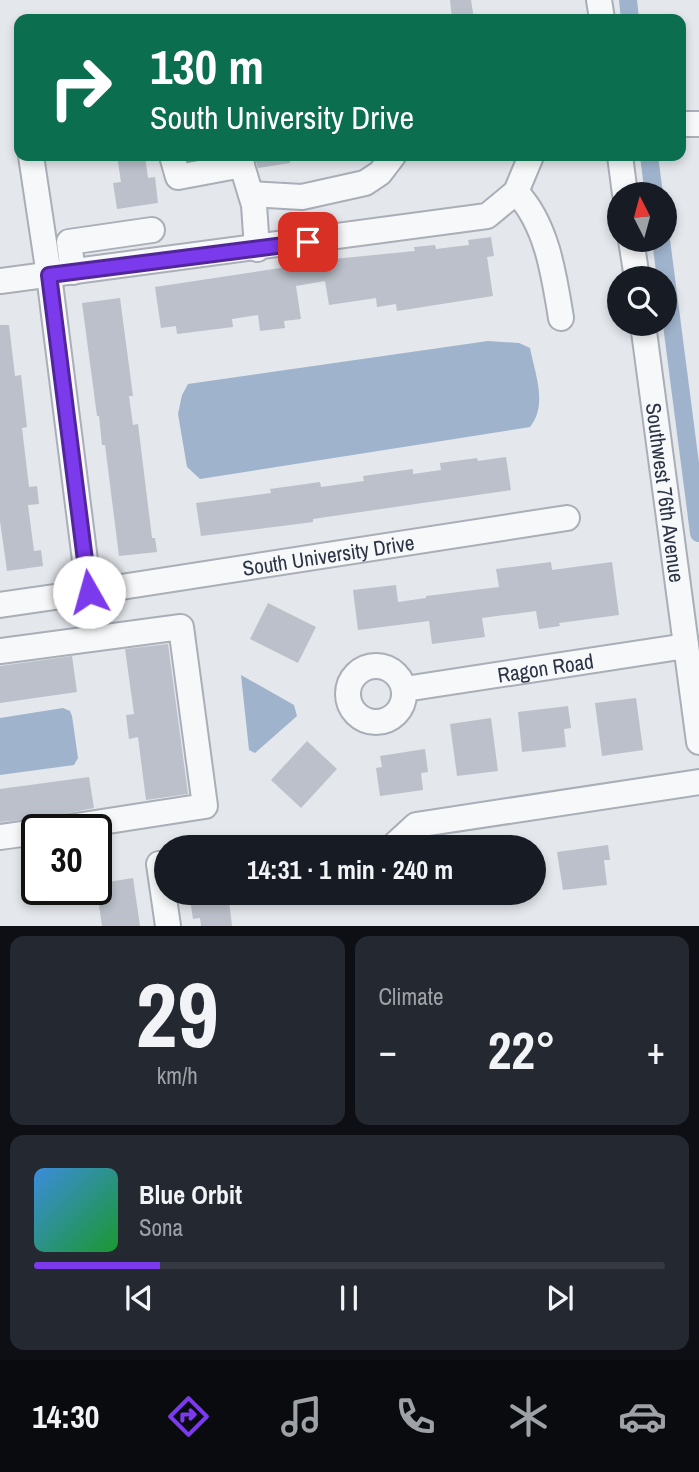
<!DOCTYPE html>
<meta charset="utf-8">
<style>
:root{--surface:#171b24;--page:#242831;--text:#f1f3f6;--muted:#9ea1a6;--line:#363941;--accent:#7c3aed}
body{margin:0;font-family:"Archivo Narrow",sans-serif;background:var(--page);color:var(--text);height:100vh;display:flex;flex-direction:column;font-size:26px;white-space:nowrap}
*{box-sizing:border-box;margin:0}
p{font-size:23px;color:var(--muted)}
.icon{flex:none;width:38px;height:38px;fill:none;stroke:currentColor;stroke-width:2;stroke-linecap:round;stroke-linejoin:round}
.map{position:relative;height:926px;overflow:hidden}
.details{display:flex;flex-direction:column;gap:10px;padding:10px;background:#0d0f14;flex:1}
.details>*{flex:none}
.top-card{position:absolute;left:14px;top:14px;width:672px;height:147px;border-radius:14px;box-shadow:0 4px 10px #0003;background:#0b6e4f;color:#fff;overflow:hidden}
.needle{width:46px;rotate:354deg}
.buttons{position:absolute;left:607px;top:182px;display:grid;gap:14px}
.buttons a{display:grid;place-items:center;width:70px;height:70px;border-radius:50%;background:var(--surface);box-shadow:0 4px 10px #0003;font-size:35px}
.speed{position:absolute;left:21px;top:814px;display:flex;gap:14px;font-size:35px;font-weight:700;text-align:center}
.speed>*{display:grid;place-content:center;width:91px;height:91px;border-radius:50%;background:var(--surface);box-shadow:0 4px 10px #0003;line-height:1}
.speed .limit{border:4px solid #111;border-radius:10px;background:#fff;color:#111}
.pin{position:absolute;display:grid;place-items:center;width:60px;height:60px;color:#fff;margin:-30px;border-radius:14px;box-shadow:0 4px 10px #0006}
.me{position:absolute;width:77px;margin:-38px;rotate:353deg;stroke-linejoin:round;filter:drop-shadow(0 0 5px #0008)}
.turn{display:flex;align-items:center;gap:24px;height:147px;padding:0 21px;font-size:32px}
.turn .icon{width:91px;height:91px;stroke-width:2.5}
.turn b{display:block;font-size:49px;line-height:60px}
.big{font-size:52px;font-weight:800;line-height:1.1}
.details .card{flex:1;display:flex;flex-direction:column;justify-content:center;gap:10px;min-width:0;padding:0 24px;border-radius:14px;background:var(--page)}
.details .dial{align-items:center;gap:0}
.dial b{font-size:91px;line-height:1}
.song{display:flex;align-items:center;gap:21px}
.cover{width:84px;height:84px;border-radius:10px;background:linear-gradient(135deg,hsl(210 70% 55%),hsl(130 70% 35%))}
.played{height:7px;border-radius:4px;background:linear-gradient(90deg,var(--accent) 20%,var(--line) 20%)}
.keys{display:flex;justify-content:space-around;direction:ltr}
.heat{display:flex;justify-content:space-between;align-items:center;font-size:38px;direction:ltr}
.details .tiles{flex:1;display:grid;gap:10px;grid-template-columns:1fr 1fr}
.card:last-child{grid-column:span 2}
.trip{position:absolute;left:154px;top:835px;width:392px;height:70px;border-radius:35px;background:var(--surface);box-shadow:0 4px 10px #0003;font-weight:800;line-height:70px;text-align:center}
.tabs{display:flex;height:112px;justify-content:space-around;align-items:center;background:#090b0e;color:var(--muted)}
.tabs .icon{width:49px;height:49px}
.tabs .selected{color:var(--accent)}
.tabs b{font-size:32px;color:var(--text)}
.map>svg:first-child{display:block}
</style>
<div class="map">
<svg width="699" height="926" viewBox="0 0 699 926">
<rect width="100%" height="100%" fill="#e4e7ec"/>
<g fill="#9fb4cc">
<path d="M 488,341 L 519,343 L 530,348 C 535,374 548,405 530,427 L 200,479 L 187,467 L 178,414 L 182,395 L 188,384 Z"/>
<polygon points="241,675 294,705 297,716 255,753 249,750"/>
<polygon points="63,708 70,711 72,716 78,758 74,765 0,775 0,718"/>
</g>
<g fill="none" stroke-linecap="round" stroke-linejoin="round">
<g stroke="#9fb4cc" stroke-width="18">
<polyline points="628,0 630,19"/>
<polyline points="649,156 654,194"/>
<polyline points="661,240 699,533"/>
</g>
</g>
<g fill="#bbc0ca">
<polygon points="450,0 471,0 474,19 452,19"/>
<polygon points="117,156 145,156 148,178 155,177 158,203 117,209 113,183 121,182"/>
<polygon points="254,156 290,156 290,163 258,168"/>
<polygon points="491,237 494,256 487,257 493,296 397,311 396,304 377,307 376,298 329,305 325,281 296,286 301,319 284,321 285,328 260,331 258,315 232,319 233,327 177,334 176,326 161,328 155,287 313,263 313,261 415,251 414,247 435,245 436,249 469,245 468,240"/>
<polygon points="120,298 133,396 129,396 133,425 138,424 152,538 155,538 157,552 119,556 105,445 102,445 99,416 97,416 82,303"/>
<polygon points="0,325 9,325 15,376 21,375 27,427 22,428 29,487 37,486 39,504 28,505 34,551 41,550 43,566 7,571 0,521"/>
<polygon points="506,457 511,490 313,519 313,522 201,536 196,503 271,493 270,489 320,482 321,487 364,481 363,476 413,469 413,474 441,470 440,463 477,458 478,461"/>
<polygon points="551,562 552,570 612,562 619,615 559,623 560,626 539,629 536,611 482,618 485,637 432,644 429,621 358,630 353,590 396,585 398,602 426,598 426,596 499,587 496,569"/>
<polygon points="268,603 316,627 298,663 250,639"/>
<polygon points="168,644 188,794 146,800 138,737 129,739 126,715 134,714 125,649"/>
<polygon points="72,656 77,692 0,703 0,666"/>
<polygon points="636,698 643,750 602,756 595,703"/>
<polygon points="568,706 571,728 564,729 566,747 522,752 518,712"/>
<polygon points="491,718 498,771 457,776 450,724"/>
<polygon points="307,741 337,769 301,808 271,780"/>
<polygon points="425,749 428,772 421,773 423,790 380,796 376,768 382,767 380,756"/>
<polygon points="89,777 94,808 41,818 0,822 0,789"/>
<polygon points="608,845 610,860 604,860 607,885 563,890 557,852"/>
<polygon points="133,878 140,926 102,926 96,884"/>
<polygon points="189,892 228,892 232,926 201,926 200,918 193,919"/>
</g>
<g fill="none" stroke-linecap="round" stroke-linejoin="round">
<g stroke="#a9aeb7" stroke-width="28">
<g id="minor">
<polyline points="599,0 602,19"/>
<polyline points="681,124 699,124"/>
<path id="s1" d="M 31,156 L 49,275 L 89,592 L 567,518"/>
<polyline points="172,156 178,177 242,165"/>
<polyline points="239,156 254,205 257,249"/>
<polyline points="620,156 625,194"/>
<path d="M 516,192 C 547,224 554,275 561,318"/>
<polyline points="251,194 302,197 365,183 380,173 393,156"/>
<polyline points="631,240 637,278"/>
<polyline points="73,272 69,242 152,230"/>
<polyline points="0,281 487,216 516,192 531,156"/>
<path id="s2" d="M 643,324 L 699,742"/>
<polyline points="0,605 89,592"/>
<polyline points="0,651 181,627 205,806 50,830"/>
<circle cx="376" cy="694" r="28"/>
<path id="s3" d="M 405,689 L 686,646"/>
<polyline points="0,837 37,832"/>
<polyline points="392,847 416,825 699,782"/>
<polyline points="159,864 168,926"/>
</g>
</g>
<use href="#minor" stroke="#f7f8fa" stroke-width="24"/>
</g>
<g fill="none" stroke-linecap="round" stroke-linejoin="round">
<g stroke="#51269a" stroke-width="18">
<polyline id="route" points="89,592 49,275 308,242"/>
</g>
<use href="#route" stroke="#7c3aed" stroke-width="12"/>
</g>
<g text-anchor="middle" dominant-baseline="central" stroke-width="5" stroke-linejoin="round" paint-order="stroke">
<g font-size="21" fill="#2b3445" stroke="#f4f6f9">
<text stroke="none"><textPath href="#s2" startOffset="170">Southwest 76th Avenue</textPath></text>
<text stroke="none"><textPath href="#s1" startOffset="682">South University Drive</textPath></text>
<text stroke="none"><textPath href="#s3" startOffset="142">Ragon Road</textPath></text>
</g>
</g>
</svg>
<div class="buttons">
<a><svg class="needle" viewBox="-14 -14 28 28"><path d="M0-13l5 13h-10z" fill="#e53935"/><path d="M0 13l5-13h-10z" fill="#9ea1a6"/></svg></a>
<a><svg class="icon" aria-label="search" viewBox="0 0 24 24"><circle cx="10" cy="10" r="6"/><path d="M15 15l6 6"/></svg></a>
</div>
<div class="speed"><div class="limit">30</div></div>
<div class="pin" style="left:308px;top:242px;background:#d93025"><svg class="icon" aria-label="arrive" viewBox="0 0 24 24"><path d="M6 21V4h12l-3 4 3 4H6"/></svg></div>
<svg class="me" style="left:89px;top:592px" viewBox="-20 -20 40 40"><circle r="19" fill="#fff"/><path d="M0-13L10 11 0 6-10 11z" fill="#7c3aed"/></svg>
<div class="trip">14:31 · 1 min · 240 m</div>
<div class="top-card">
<div class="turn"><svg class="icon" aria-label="right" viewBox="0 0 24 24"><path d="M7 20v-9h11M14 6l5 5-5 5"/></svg><div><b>130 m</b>South University Drive</div></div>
</div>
</div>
<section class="details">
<div class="tiles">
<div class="card dial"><b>29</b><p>km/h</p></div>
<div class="card"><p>Climate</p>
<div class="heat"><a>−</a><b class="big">22°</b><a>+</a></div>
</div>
<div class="card">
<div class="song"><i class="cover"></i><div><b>Blue Orbit</b><p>Sona</p></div></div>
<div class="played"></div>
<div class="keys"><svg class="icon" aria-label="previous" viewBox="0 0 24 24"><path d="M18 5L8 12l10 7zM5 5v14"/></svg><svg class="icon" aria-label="pause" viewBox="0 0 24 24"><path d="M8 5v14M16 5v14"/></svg><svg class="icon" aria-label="next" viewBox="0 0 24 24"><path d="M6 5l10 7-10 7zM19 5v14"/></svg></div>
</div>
</div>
</section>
<nav class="tabs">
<b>14:30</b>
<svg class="icon selected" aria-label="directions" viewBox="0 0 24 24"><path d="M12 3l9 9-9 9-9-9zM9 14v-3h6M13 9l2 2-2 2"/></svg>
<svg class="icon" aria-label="music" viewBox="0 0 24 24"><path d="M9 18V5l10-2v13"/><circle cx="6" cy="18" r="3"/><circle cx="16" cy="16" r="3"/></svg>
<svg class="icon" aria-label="phone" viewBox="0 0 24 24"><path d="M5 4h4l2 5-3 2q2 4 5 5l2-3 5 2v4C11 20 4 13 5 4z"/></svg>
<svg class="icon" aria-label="climate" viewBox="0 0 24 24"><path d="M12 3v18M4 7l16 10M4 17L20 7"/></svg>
<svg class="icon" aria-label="car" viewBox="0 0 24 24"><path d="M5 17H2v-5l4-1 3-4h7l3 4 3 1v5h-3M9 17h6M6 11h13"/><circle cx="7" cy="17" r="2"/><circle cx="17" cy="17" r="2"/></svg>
</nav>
